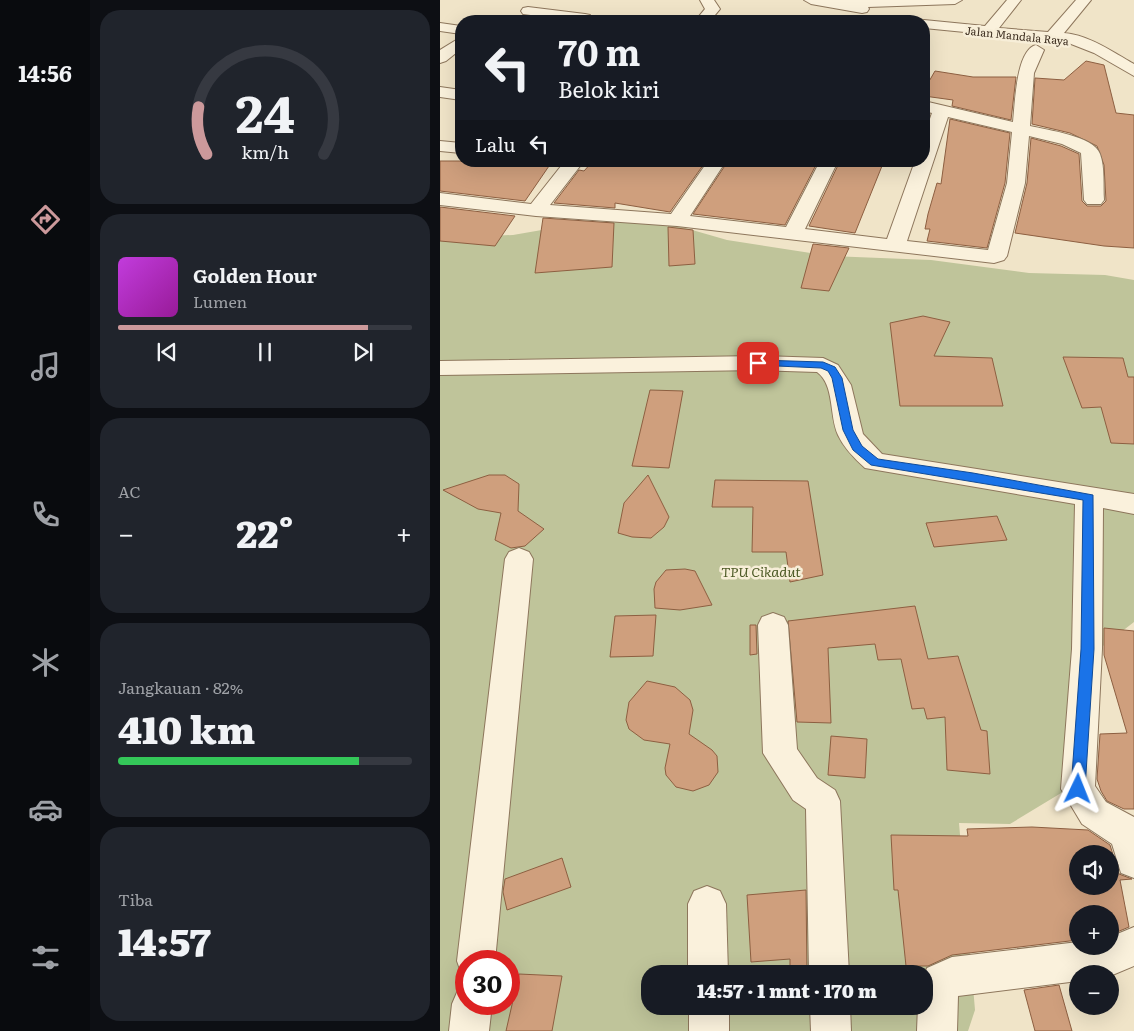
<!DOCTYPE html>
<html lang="id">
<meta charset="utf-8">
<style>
:root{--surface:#171b24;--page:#20242c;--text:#f1f3f6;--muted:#9ea1a6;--line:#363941;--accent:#cc999b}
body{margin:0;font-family:Literata,serif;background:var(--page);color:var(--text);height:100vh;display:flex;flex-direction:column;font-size:19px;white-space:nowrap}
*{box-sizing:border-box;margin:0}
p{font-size:16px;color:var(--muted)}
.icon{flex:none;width:28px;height:28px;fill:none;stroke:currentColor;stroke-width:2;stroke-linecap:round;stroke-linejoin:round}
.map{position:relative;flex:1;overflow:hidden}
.sheet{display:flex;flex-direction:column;gap:10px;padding:10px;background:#0d0f14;width:350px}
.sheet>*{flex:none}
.banner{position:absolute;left:15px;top:15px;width:475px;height:152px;border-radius:20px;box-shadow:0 5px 20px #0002;background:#171b24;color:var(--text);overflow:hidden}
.controls{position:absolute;left:629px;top:845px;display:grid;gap:10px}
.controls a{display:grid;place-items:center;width:50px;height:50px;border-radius:50%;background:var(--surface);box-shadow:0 5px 20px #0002;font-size:25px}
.speed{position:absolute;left:15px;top:950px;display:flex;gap:10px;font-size:25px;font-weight:700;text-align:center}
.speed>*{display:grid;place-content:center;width:65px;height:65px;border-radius:50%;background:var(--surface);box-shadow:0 5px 20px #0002;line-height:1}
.speed .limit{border:8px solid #d22;background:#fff;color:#111}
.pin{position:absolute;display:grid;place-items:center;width:42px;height:42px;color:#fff;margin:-21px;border-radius:10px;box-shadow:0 2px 8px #0006}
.me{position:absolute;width:55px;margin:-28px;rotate:2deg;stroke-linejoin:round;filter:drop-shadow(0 0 4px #0008)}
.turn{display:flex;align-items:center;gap:18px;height:105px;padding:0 20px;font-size:22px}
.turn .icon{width:65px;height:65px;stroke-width:2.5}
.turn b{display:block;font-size:35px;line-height:42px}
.then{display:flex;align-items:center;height:48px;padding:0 20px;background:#0003;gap:10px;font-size:19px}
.big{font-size:38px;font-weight:800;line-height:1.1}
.sheet .widget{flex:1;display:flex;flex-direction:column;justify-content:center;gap:8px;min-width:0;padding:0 18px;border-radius:20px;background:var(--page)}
.sheet .dial{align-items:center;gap:0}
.dial svg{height:130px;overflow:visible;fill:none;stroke:var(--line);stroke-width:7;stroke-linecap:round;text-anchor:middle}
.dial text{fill:var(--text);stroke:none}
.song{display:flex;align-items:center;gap:15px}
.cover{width:60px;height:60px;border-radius:8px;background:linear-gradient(135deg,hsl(290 70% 55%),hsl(300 70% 35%))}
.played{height:5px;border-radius:2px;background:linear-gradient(90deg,var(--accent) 85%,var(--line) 85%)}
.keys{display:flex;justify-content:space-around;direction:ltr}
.heat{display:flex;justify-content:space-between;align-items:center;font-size:28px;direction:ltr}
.charge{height:8px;border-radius:4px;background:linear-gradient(90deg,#34c759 82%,var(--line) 0)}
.trip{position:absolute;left:201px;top:965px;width:292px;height:50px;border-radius:20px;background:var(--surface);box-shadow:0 5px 20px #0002;font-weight:800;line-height:50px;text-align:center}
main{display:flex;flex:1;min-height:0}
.dock{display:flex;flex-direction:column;width:90px;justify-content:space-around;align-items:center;background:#090b0e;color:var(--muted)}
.dock .icon{width:35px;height:35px}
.dock .current{color:var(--accent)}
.dock b{font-size:22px;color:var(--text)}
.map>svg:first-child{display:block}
</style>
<main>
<nav class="dock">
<b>14:56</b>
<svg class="icon current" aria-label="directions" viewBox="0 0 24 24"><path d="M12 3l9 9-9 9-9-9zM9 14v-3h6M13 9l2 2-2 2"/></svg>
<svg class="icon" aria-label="music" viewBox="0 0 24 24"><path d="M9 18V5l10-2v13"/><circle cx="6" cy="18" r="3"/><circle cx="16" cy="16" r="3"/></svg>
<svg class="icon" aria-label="phone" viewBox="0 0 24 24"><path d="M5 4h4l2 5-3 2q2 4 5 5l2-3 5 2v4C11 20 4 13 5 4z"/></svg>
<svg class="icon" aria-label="climate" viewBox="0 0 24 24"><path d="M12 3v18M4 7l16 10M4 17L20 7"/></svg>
<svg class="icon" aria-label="car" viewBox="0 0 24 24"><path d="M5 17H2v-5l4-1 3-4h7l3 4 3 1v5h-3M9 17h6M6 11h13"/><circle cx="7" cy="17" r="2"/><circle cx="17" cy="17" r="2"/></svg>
<svg class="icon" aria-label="filters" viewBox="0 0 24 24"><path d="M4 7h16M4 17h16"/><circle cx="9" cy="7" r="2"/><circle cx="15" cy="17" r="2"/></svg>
</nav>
<section class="sheet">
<div class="widget dial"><svg viewBox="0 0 100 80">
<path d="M14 69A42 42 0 1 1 86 69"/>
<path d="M14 69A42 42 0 0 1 9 40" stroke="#cc999b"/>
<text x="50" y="56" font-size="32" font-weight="700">24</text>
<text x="50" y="72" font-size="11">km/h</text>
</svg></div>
<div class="widget">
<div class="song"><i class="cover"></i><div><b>Golden Hour</b><p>Lumen</p></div></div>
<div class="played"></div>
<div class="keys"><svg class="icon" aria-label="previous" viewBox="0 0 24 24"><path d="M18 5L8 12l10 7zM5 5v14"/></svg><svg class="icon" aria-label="pause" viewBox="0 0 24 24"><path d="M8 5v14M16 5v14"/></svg><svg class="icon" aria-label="next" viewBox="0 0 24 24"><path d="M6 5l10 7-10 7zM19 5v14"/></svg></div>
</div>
<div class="widget"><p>AC</p>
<div class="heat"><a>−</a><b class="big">22°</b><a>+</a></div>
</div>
<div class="widget"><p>Jangkauan · 82%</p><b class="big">410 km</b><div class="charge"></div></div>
<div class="widget"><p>Tiba</p><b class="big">14:57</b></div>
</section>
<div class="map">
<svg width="694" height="1031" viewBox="0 0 694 1031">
<rect width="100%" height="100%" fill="#f0e4c8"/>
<path fill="#bfc49a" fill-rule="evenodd" d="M 214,219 L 287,240 L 390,256 L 491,260 L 589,273 L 665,275 L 694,280 L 694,622 L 650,656 L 636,784 L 570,824 L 519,823 L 535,1010 L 528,1031 L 0,1031 L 0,238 L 73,235 L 142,223 ZM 26,961 L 69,961 L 69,1004 L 26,1004 ZM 210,974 L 485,974 L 485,1006 L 210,1006 Z"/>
<g fill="#cf9f7d" stroke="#8d5f41" fill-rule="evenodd">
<polygon points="646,61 664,65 676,113 694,115 694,248 664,246 575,233 587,183 591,138 621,146 639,154 642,201 647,206 661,206 666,201 664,165 657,146 630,133 592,124 595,78 624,80"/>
<polygon points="495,71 533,77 576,77 571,120 512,106 513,100 484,96 484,90"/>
<polygon points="510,119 570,133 565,183 547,248 487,241 490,229 485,229 488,214 497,183 501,184"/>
<polygon points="0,161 81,161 109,166 85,201 0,191"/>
<polygon points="153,161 266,161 230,212 175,203 175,208 114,203 139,170 144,171"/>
<polygon points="288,161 378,161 345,225 253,214"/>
<polygon points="400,161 444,161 415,233 369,226"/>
<polygon points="0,207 75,216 55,246 0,241"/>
<polygon points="103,218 174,223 172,267 95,273"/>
<polygon points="228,227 253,230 255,264 229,266"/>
<polygon points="373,244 409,248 389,291 361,288"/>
<polygon points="483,316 510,322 494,356 552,358 563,406 460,406 450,323"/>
<polygon points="623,357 683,358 688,377 694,377 694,444 671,443 661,407 642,408"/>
<polygon points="210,390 243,391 229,468 192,466"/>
<polygon points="49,475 65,475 79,484 78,511 104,529 85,546 71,548 55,540 61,513 38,509 3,490"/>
<polygon points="208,475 229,517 224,527 211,538 192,537 178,533 184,503"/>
<polygon points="275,480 368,481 383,575 350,582 346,552 312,552 313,507 272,507"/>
<polygon points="557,516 567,540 494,547 486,523"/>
<polygon points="245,569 255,571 272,605 240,610 215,608 214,589 216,582 226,570"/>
<polygon points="475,606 488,659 518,656 541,730 547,731 550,774 507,770 505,717 487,719 484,708 472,709 461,659 438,660 435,644 388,648 391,723 357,722 348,621"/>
<polygon points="216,615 213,656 170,657 175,616"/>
<polygon points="310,625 316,625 317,654 310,655"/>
<polygon points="664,628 694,631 694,809 684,809 667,801 661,791 657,779 660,734 687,733 664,655"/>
<polygon points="207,681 235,687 250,700 253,710 249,734 272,750 277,756 278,772 269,785 253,791 236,787 226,775 225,768 230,744 204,740 189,729 186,720 189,702"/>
<polygon points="391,736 427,739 425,778 388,775"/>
<path d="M 592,827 L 648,830 L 670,845 L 679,874 L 692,879 L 680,880 L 689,927 L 670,935 L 670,914 L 638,914 L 638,940 L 512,955 L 488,966 L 466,966 L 458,890 L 454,890 L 451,835 L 528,836 L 527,829 ZM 638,854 L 670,854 L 670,886 L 638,886 Z"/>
<polygon points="122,858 131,887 67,910 63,892 65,879"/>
<polygon points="366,890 367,974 350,974 350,959 311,962 307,895"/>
<polygon points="79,974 122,976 112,1031 66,1031"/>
<polygon points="619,985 632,1031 595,1031 584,990"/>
</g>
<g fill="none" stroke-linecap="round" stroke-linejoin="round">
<g stroke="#8d765c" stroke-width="2">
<g id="minor">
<polygon points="260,0 274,0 280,9 270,21 255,21 265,9"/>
<polygon points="364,0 522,0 515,4 428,7 429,9 427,12 422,13 371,4"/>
<path d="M 567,0 L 581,0 L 559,28 L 608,32 L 636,0 L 651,0 L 624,33 C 649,35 673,52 694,64 L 694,76 L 654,53 L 626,42 L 484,28 L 484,21 L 478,21 L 484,20 L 545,26 Z"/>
<polygon points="88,7 145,14 150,15 153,21 136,21 83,14 81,11 83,8"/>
<polygon points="0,23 21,26 21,34 0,31"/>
<polygon points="21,37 21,49 6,61 0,63 0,50"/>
<path d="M 596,45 L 604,50 L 594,73 L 590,126 C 607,130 654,136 660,154 C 665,167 663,186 664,200 L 661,204 L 647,204 L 644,200 L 641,153 L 622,144 L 589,136 L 585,183 L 567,256 L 564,260 L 554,263 L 237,226 L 96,216 L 0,205 L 0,193 L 91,204 L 125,161 L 144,161 L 110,205 L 231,214 L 268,161 L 286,161 L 250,216 L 346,227 L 380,161 L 398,161 L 365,229 L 447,239 L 475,161 L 484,161 L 484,136 L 492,113 L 484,111 L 484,101 L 573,122 C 575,104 576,50 596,45 ZM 508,117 L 572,132 L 567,183 L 548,250 L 467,241 Z"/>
<polygon points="0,87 21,90 21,100 0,97"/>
<polygon points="0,141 21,143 21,153 0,151"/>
<path d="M 318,356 L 383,358 L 398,365 L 411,385 L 423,434 L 442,454 L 694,494 L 694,514 L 663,508 L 662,649 L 655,786 L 666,802 L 694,817 L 694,878 L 681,873 L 672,844 L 642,824 L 621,789 L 632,649 L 635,504 L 425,468 C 414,458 404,448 398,435 C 389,416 395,385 377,372 L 318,370 L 0,375 L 0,361 Z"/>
<polygon points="79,548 89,552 93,559 55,961 26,961 26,976 22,975 17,961 65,559 69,552"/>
<polygon points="333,613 344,617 348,625 357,749 377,778 395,790 400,801 409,974 369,974 366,809 353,800 323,753 318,625 322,617"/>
<polygon points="267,886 280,891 286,904 288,974 248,974 248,904 254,891"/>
<polygon points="694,927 694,966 670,976 670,974 638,974 638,981 518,996 517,1031 477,1031 478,1006 485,1006 485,974 487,968 512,957 638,942 638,946 670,946 670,937"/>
<polygon points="26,986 26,1004 52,1004 49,1031 9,1031 12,1004 18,990"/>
<rect x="249" y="1006" width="40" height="25"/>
<polygon points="370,1006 410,1006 411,1031 371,1031"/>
</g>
</g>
<use href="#minor" fill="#faf1dc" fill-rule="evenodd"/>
</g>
<polygon fill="#1a73e8" stroke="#114b97" points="318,360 383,362 395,367 402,378 413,430 422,446 438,459 533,473 653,495 654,649 645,789 643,793 638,795 633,793 631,789 641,649 643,500 431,465 413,450 403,430 392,378 388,371 381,368 315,365 315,361"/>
<g text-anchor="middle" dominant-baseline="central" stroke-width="5" stroke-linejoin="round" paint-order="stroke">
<g font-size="11" fill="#3d2e20" stroke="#f7eed8">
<text transform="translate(577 35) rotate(6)">Jalan Mandala Raya</text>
</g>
<g font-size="14" font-style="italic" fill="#4d5a26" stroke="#f7eed8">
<text x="321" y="571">TPU Cikadut</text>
</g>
</g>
</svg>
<div class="controls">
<a><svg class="icon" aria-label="sound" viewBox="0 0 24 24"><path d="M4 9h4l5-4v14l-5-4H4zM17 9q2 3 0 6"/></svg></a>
<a>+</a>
<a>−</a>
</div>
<div class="speed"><div class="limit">30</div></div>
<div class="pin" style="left:318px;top:363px;background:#d93025"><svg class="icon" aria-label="arrive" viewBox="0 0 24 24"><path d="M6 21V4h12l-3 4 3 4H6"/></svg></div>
<svg class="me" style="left:638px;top:789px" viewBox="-20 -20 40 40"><path d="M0-17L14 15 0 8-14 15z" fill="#1a73e8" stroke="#fff" stroke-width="4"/></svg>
<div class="trip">14:57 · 1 mnt · 170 m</div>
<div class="banner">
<div class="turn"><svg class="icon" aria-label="left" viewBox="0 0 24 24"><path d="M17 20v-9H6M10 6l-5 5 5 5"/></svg><div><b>70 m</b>Belok kiri</div></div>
<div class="then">Lalu<svg class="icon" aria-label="left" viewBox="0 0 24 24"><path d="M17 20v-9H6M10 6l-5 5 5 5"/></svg></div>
</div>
</div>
</main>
